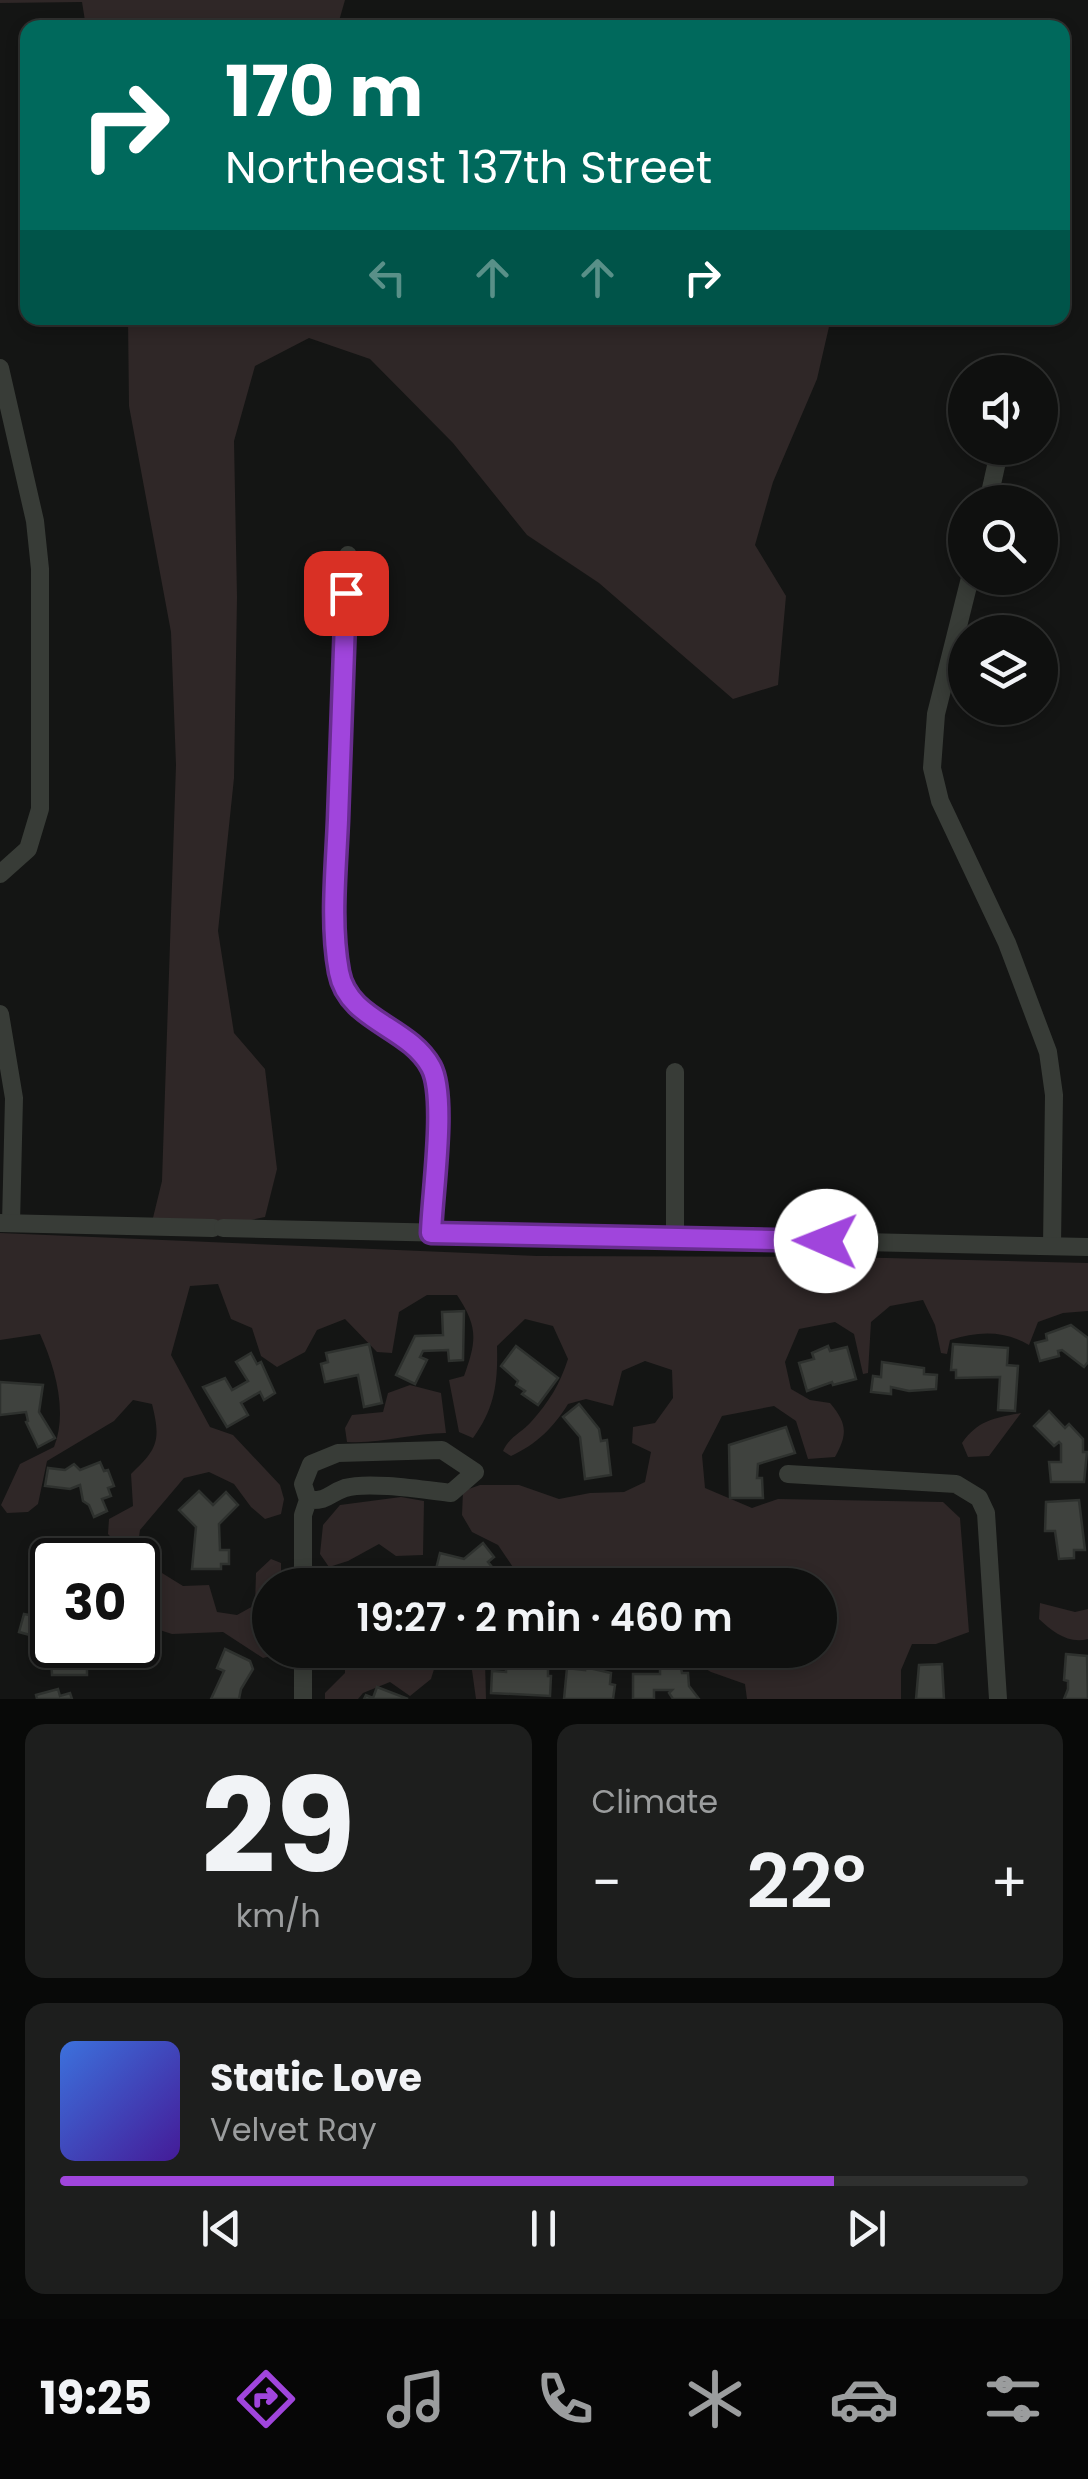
<!DOCTYPE html>
<meta charset="utf-8">
<style>
:root{--surface:#0f100f;--page:#1d1e1d;--text:#f1f3f6;--muted:#9b9d9e;--line:#2f302f;--accent:#a045dc}
body{margin:0;font-family:Poppins,sans-serif;background:var(--page);color:var(--text);height:100vh;display:flex;flex-direction:column;font-size:38px;white-space:nowrap}
*{box-sizing:border-box;margin:0}
p{font-size:32px;color:var(--muted)}
.icon{flex:none;width:55px;height:55px;fill:none;stroke:currentColor;stroke-width:2;stroke-linecap:round;stroke-linejoin:round}
.map{position:relative;height:1699px;overflow:hidden}
.panel{display:flex;flex-direction:column;gap:25px;padding:25px;background:#080908;flex:1}
.panel>*{flex:none}
.hud{position:absolute;left:20px;top:20px;width:1050px;height:305px;border-radius:20px;box-shadow:0 5px 15px #0003,0 0 0 2px var(--line);background:#00695c;color:#fff;overflow:hidden}
.fabs{position:absolute;left:948px;top:355px;display:grid;gap:20px}
.fabs a{display:grid;place-items:center;width:110px;height:110px;border-radius:50%;background:var(--surface);box-shadow:0 5px 15px #0003,0 0 0 2px var(--line);font-size:50px}
.speed{position:absolute;left:30px;top:1538px;display:flex;gap:20px;font-size:50px;font-weight:700;text-align:center}
.speed>*{display:grid;place-content:center;width:130px;height:130px;border-radius:50%;background:var(--surface);box-shadow:0 5px 15px #0003,0 0 0 2px var(--line);line-height:1}
.speed .limit{border:5px solid #111;border-radius:15px;background:#fff;color:#111}
.pin{position:absolute;display:grid;place-items:center;width:85px;height:85px;color:#fff;margin:-42px;border-radius:20px;box-shadow:0 5px 15px #0006}
.me{position:absolute;width:110px;margin:-55px;rotate:271deg;stroke-linejoin:round;filter:drop-shadow(0 0 8px #0008)}
.turn{display:flex;align-items:center;gap:35px;height:210px;padding:0 40px;font-size:45px}
.turn .icon{width:130px;height:130px;stroke-width:2.5}
.turn b{display:block;font-size:70px;line-height:85px}
.lanes{display:flex;align-items:center;height:95px;padding:0 40px;background:#0003;justify-content:center;gap:50px;direction:ltr}
.lanes .off{opacity:.35}
.big{font-size:75px;font-weight:600;line-height:1.1}
.panel .tile{flex:1;display:flex;flex-direction:column;justify-content:center;gap:15px;min-width:0;padding:0 35px;border-radius:20px;background:var(--page)}
.panel .dial{align-items:center;gap:0}
.dial b{font-size:130px;line-height:1}
.song{display:flex;align-items:center;gap:30px}
.cover{width:120px;height:120px;border-radius:15px;background:linear-gradient(135deg,hsl(220 70% 55%),hsl(260 70% 35%))}
.played{height:10px;border-radius:5px;background:linear-gradient(90deg,var(--accent) 80%,var(--line) 80%)}
.keys{display:flex;justify-content:space-around;direction:ltr}
.heat{display:flex;justify-content:space-between;align-items:center;font-size:55px;direction:ltr}
.panel .tiles{flex:1;display:grid;gap:25px;grid-template-columns:1fr 1fr}
.tile:last-child{grid-column:span 2}
.trip{position:absolute;left:252px;top:1568px;width:585px;height:100px;border-radius:50px;background:var(--surface);box-shadow:0 5px 15px #0003,0 0 0 2px var(--line);font-weight:600;line-height:100px;text-align:center}
.tab-bar{display:flex;height:160px;justify-content:space-around;align-items:center;background:#060606;color:var(--muted)}
.tab-bar .icon{width:70px;height:70px}
.tab-bar .on{color:var(--accent)}
.tab-bar b{font-size:45px;color:var(--text)}
.map>svg:first-child{display:block}
</style>
<div class="map">
<svg width="1088" height="1699" viewBox="0 0 1088 1699">
<rect width="100%" height="100%" fill="#141514"/>
<g fill="#2f2727">
<polygon points="0,0 345,0 337,28 86,27 82,2 0,3"/>
<polygon points="128,318 831,318 817,379 773,482 755,545 786,596 778,685 733,699 599,583 527,535 453,443 370,359 309,338 255,366 234,441 237,597 234,778 218,931 234,1033 265,1069 277,1169 265,1217 213,1228 151,1226 162,1181 176,765 171,632 129,406"/>
<path d="M 0,1233 L 537,1256 L 846,1257 L 1088,1263 L 1088,1311 L 1063,1313 L 1038,1322 L 1029,1345 C 1004,1330 978,1331 950,1340 L 947,1354 L 941,1353 L 935,1325 L 923,1300 L 890,1306 L 871,1322 L 868,1373 L 863,1374 L 854,1334 L 835,1322 L 799,1329 L 785,1362 L 791,1389 L 810,1400 L 830,1403 C 847,1423 848,1434 835,1457 L 808,1459 L 796,1421 L 774,1406 L 722,1416 L 702,1455 L 705,1488 L 752,1508 L 778,1499 L 943,1502 L 960,1518 L 969,1632 L 936,1644 L 912,1644 L 901,1670 L 901,1699 L 747,1699 L 745,1684 L 711,1672 L 674,1650 L 820,1650 L 820,1585 L 525,1585 L 498,1545 L 472,1532 L 462,1515 L 463,1491 L 480,1485 L 519,1485 L 559,1499 L 590,1493 L 624,1492 L 645,1482 L 651,1452 L 632,1443 L 633,1427 L 655,1423 L 673,1398 L 672,1370 L 645,1361 L 622,1371 L 613,1406 L 586,1399 L 568,1404 C 553,1428 537,1444 511,1456 L 503,1451 C 509,1437 521,1433 531,1422 C 549,1402 560,1384 568,1359 L 553,1326 L 525,1319 L 497,1346 C 498,1382 495,1408 473,1438 L 459,1432 L 449,1380 L 464,1376 C 477,1340 478,1327 457,1295 L 427,1295 L 399,1312 L 392,1353 L 377,1352 L 345,1319 L 317,1330 L 305,1352 L 277,1367 L 261,1356 L 252,1328 L 231,1319 L 218,1284 L 190,1286 L 171,1355 L 210,1427 L 233,1435 L 280,1485 L 284,1499 L 281,1514 L 265,1519 L 251,1507 L 234,1484 L 209,1472 L 184,1478 L 140,1530 L 136,1557 L 183,1586 L 209,1585 L 217,1612 L 237,1615 L 255,1605 L 256,1573 L 271,1559 L 281,1563 L 281,1585 L 270,1585 L 270,1650 L 279,1650 L 279,1654 L 263,1658 L 223,1632 L 172,1634 L 138,1623 L 138,1560 L 122,1560 L 123,1550 L 108,1534 L 109,1519 L 133,1506 L 131,1474 C 158,1449 161,1440 152,1404 L 133,1400 L 114,1421 L 47,1461 L 38,1504 L 28,1512 L 7,1513 L 1,1505 L 20,1464 L 54,1447 C 68,1412 55,1367 40,1334 L 0,1340 Z"/>
<path d="M 410,1385 L 441,1393 L 446,1433 C 412,1433 382,1444 347,1442 L 345,1428 L 352,1415 L 383,1412 L 388,1393 Z"/>
<path d="M 1021,1413 L 989,1456 L 968,1457 L 962,1443 C 978,1420 995,1418 1021,1413 Z"/>
<polygon points="401,1497 424,1501 423,1555 396,1556 379,1544 348,1561 329,1567 320,1554 323,1525 340,1505"/>
<path d="M 1040,1603 L 1075,1612 L 1088,1609 L 1088,1639 C 1068,1644 1053,1632 1039,1619 Z"/>
<polygon points="345,1650 453,1650 438,1656 431,1679 410,1696 390,1682 363,1693 358,1699 325,1699 325,1693 345,1673"/>
<polygon points="461,1650 490,1650 485,1661 486,1699 476,1699 470,1656"/>
</g>
<g fill="#3f423e" stroke="#2e312e" stroke-width="2.5">
<polygon points="464,1311 463,1360 449,1361 448,1350 423,1351 420,1357 427,1360 415,1384 396,1375 415,1336 443,1335 442,1312"/>
<polygon points="1071,1325 1088,1338 1088,1362 1084,1367 1062,1350 1058,1351 1059,1356 1040,1361 1035,1343 1047,1340 1046,1334"/>
<polygon points="369,1344 382,1403 364,1407 358,1375 325,1382 321,1364 328,1362 326,1353"/>
<polygon points="953,1344 1008,1348 1007,1365 1018,1366 1015,1411 998,1410 1000,1377 956,1378 956,1370 951,1370"/>
<polygon points="516,1346 558,1378 538,1405 522,1394 525,1391 516,1385 518,1381 501,1366"/>
<polygon points="828,1346 830,1351 847,1347 856,1379 833,1385 832,1382 807,1391 799,1363 814,1359 812,1353"/>
<polygon points="251,1353 257,1364 261,1362 275,1393 264,1400 260,1392 241,1403 248,1415 227,1427 203,1387 225,1378 232,1390 248,1381 236,1362"/>
<polygon points="882,1362 924,1368 924,1374 937,1375 936,1389 909,1391 891,1387 891,1394 871,1392 873,1376 881,1377"/>
<polygon points="0,1382 43,1385 39,1412 55,1438 38,1447 26,1422 28,1421 26,1412 0,1415"/>
<polygon points="579,1404 599,1429 601,1441 607,1440 611,1475 585,1479 580,1437 563,1417"/>
<polygon points="1049,1411 1065,1428 1069,1424 1083,1439 1083,1452 1087,1452 1084,1482 1051,1482 1049,1462 1061,1462 1061,1444 1059,1442 1054,1446 1034,1426"/>
<polygon points="786,1427 795,1453 758,1464 757,1478 762,1478 763,1498 730,1498 729,1445"/>
<polygon points="100,1462 104,1471 108,1470 114,1486 108,1488 111,1496 102,1499 107,1511 94,1517 89,1505 83,1501 80,1485 70,1489 45,1486 48,1468 65,1470 74,1464 80,1470"/>
<polygon points="199,1491 213,1505 226,1492 238,1505 219,1524 220,1550 229,1550 229,1564 221,1564 221,1569 192,1569 196,1527 179,1510"/>
<polygon points="1079,1500 1085,1550 1074,1550 1074,1558 1059,1559 1055,1531 1045,1531 1046,1502"/>
<polygon points="43,1540 71,1541 71,1560 52,1560 52,1601 40,1601 40,1573 46,1573 46,1566 47,1561 43,1561"/>
<polygon points="483,1543 494,1557 488,1562 497,1573 483,1585 476,1577 466,1585 434,1577 440,1553 464,1559"/>
<rect x="348" y="1571" width="36" height="14"/>
<polygon points="24,1614 51,1619 52,1641 19,1632"/>
<polygon points="58,1645 87,1645 87,1675 52,1675 51,1658 58,1655"/>
<polygon points="225,1649 250,1661 253,1669 241,1689 239,1699 211,1699 224,1671 217,1668"/>
<polygon points="1066,1654 1087,1656 1088,1699 1064,1699 1068,1689 1068,1681 1064,1680"/>
<polygon points="506,1664 545,1665 548,1667 548,1676 551,1676 550,1696 491,1693 492,1671 506,1672"/>
<polygon points="942,1664 944,1699 916,1699 919,1665"/>
<polygon points="585,1667 611,1673 610,1684 615,1685 613,1699 564,1699 567,1668 585,1670"/>
<polygon points="660,1668 681,1668 682,1673 688,1673 689,1686 699,1699 673,1699 669,1693 672,1690 654,1690 654,1699 633,1699 633,1674 660,1674"/>
<polygon points="377,1687 408,1699 364,1699 366,1695 373,1698"/>
<polygon points="58,1689 60,1696 70,1693 72,1699 37,1699 36,1695"/>
</g>
<g fill="none" stroke-linecap="round" stroke-linejoin="round">
<g stroke="#383c37" stroke-width="18">
<polyline points="0,368 35,521 40,569 40,809 28,849 0,874"/>
<polyline points="988,502 1000,448"/>
<path d="M 348,555 C 344,641 341,727 338,813 C 336,865 330,921 339,972 C 348,1021 409,1026 431,1067 C 447,1098 432,1195 431,1233"/>
<polyline points="970,578 936,714 932,768 940,801 1007,943 1048,1052 1054,1095 1052,1246"/>
<polyline points="0,1014 14,1098 11,1223"/>
<polyline points="0,1223 213,1228"/>
<polyline points="223,1228 1088,1247"/>
<polyline points="675,1237 675,1072"/>
<polyline points="788,1474 956,1484 979,1498 986,1513 998,1699"/>
<path d="M 303,1585 L 303,1515 L 308,1500 L 303,1484 L 311,1464 L 338,1453 L 442,1450 L 475,1472 L 451,1493 C 425,1490 369,1481 345,1488 C 328,1494 329,1501 308,1500"/>
<polyline points="303,1699 303,1650"/>
</g>
</g>
<g fill="none" stroke-linecap="round" stroke-linejoin="round">
<g stroke="#682d8f" stroke-width="25">
<path id="route" d="M 346,593 C 343,669 341,745 338,820 C 336,870 330,923 339,972 C 348,1021 409,1026 431,1067 C 447,1097 432,1195 431,1233 L 826,1241"/>
</g>
<use href="#route" stroke="#a045dc" stroke-width="18"/>
</g>
</svg>
<div class="fabs">
<a><svg class="icon" aria-label="sound" viewBox="0 0 24 24"><path d="M4 9h4l5-4v14l-5-4H4zM17 9q2 3 0 6"/></svg></a>
<a><svg class="icon" aria-label="search" viewBox="0 0 24 24"><circle cx="10" cy="10" r="6"/><path d="M15 15l6 6"/></svg></a>
<a><svg class="icon" aria-label="layers" viewBox="0 0 24 24"><path d="M12 4l9 5-9 5-9-5zM3 14l9 5 9-5"/></svg></a>
</div>
<div class="speed"><div class="limit">30</div></div>
<div class="pin" style="left:346px;top:593px;background:#d93025"><svg class="icon" aria-label="arrive" viewBox="0 0 24 24"><path d="M6 21V4h12l-3 4 3 4H6"/></svg></div>
<svg class="me" style="left:826px;top:1241px" viewBox="-20 -20 40 40"><circle r="19" fill="#fff"/><path d="M0-13L10 11 0 6-10 11z" fill="#a045dc"/></svg>
<div class="trip">19:27 · 2 min · 460 m</div>
<div class="hud">
<div class="turn"><svg class="icon" aria-label="right" viewBox="0 0 24 24"><path d="M7 20v-9h11M14 6l5 5-5 5"/></svg><div><b>170 m</b>Northeast 137th Street</div></div>
<div class="lanes"><svg class="icon off" aria-label="left" viewBox="0 0 24 24"><path d="M17 20v-9H6M10 6l-5 5 5 5"/></svg><svg class="icon off" aria-label="ahead" viewBox="0 0 24 24"><path d="M12 20V5M6 11l6-6 6 6"/></svg><svg class="icon off" aria-label="ahead" viewBox="0 0 24 24"><path d="M12 20V5M6 11l6-6 6 6"/></svg><svg class="icon" aria-label="right" viewBox="0 0 24 24"><path d="M7 20v-9h11M14 6l5 5-5 5"/></svg></div>
</div>
</div>
<section class="panel">
<div class="tiles">
<div class="tile dial"><b>29</b><p>km/h</p></div>
<div class="tile"><p>Climate</p>
<div class="heat"><a>−</a><b class="big">22°</b><a>+</a></div>
</div>
<div class="tile">
<div class="song"><i class="cover"></i><div><b>Static Love</b><p>Velvet Ray</p></div></div>
<div class="played"></div>
<div class="keys"><svg class="icon" aria-label="previous" viewBox="0 0 24 24"><path d="M18 5L8 12l10 7zM5 5v14"/></svg><svg class="icon" aria-label="pause" viewBox="0 0 24 24"><path d="M8 5v14M16 5v14"/></svg><svg class="icon" aria-label="next" viewBox="0 0 24 24"><path d="M6 5l10 7-10 7zM19 5v14"/></svg></div>
</div>
</div>
</section>
<nav class="tab-bar">
<b>19:25</b>
<svg class="icon on" aria-label="directions" viewBox="0 0 24 24"><path d="M12 3l9 9-9 9-9-9zM9 14v-3h6M13 9l2 2-2 2"/></svg>
<svg class="icon" aria-label="music" viewBox="0 0 24 24"><path d="M9 18V5l10-2v13"/><circle cx="6" cy="18" r="3"/><circle cx="16" cy="16" r="3"/></svg>
<svg class="icon" aria-label="phone" viewBox="0 0 24 24"><path d="M5 4h4l2 5-3 2q2 4 5 5l2-3 5 2v4C11 20 4 13 5 4z"/></svg>
<svg class="icon" aria-label="climate" viewBox="0 0 24 24"><path d="M12 3v18M4 7l16 10M4 17L20 7"/></svg>
<svg class="icon" aria-label="car" viewBox="0 0 24 24"><path d="M5 17H2v-5l4-1 3-4h7l3 4 3 1v5h-3M9 17h6M6 11h13"/><circle cx="7" cy="17" r="2"/><circle cx="17" cy="17" r="2"/></svg>
<svg class="icon" aria-label="filters" viewBox="0 0 24 24"><path d="M4 7h16M4 17h16"/><circle cx="9" cy="7" r="2"/><circle cx="15" cy="17" r="2"/></svg>
</nav>
